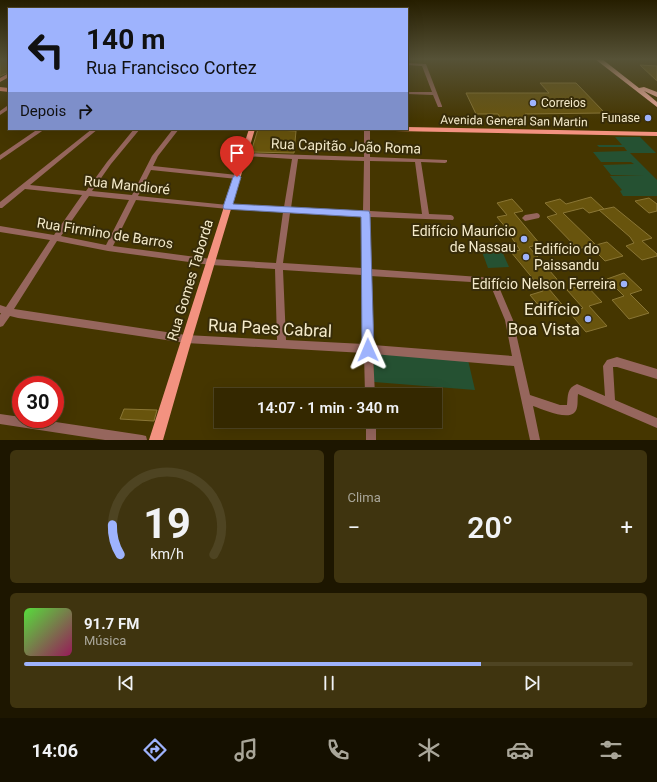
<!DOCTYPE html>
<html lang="pt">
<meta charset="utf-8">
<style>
:root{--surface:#342800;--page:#3f340f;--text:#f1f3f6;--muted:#a9a699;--line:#4e4422;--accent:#9eb3fd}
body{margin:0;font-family:Roboto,sans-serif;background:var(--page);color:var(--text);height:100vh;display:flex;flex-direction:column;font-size:15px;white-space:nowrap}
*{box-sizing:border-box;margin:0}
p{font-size:13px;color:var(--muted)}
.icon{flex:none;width:22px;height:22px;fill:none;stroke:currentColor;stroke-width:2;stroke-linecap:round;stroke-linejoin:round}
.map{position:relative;height:440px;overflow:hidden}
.drawer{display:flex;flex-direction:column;gap:10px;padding:10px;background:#1d1600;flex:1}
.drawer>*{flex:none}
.guide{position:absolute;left:8px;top:8px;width:400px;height:122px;border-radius:0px;box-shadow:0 4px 16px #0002,0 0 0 1px var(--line);background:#9eb3fd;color:#111;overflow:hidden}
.speed{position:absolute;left:12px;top:376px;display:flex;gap:8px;font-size:20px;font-weight:700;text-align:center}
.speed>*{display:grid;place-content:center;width:52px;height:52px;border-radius:50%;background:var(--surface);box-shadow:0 4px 16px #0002,0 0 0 1px var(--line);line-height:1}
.speed .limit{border:6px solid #d22;background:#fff;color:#111}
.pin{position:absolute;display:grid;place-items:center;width:34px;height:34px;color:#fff;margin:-41px -17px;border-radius:50% 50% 50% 0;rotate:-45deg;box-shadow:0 0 4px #0007}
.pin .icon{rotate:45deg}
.me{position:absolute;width:44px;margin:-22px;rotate:359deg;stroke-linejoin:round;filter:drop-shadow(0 0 3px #0008)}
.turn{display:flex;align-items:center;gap:14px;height:84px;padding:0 12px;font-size:18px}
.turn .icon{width:52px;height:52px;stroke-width:2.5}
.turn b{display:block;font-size:28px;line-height:34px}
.then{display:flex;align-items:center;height:38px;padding:0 12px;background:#0003;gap:8px;font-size:15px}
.big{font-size:30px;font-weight:600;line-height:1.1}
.drawer .card{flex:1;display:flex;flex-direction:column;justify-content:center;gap:6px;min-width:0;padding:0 14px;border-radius:6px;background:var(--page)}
.drawer .dial{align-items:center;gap:0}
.dial svg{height:104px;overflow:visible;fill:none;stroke:var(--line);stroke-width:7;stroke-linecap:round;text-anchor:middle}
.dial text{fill:var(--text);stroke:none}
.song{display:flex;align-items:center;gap:12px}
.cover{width:48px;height:48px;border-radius:6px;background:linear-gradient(135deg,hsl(110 70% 55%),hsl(330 70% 35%))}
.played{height:4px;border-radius:2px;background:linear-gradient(90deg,var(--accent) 75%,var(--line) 75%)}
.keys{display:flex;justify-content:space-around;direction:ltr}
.heat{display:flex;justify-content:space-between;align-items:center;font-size:22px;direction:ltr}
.drawer .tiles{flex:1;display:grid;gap:10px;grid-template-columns:1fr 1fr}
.card:last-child{grid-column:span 2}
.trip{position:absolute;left:214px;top:388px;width:228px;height:40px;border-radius:0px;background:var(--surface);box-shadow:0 4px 16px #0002,0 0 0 1px var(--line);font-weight:600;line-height:40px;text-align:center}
.menu{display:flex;height:64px;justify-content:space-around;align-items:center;background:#151000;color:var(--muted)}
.menu .icon{width:28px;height:28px}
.menu .selected{color:var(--accent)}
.menu b{font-size:18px;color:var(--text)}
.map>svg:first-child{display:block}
</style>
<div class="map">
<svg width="657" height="440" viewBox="0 0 657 440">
<rect width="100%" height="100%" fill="#453600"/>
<g fill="#255132">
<polygon points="615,137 640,137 656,153 630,153 657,180 657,196 623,196 620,191 622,190 610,176 644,175 611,175 603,165 634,164 631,162 601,162 593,152 627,151 624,147 599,147 597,145 622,145"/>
<polygon points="481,249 501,249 509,267 488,268"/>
<polygon points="373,353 468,360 475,390 374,382"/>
</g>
<g fill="#68540d" stroke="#8a7635">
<polygon points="0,59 9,59 9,72 0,76"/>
<polygon points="640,65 657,66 657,81"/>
<polygon points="540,83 576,83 604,112 602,112 603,113 525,114 526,115 523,115 526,121 502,121 498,114 476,114 466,93 549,93"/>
<polygon points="258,129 296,131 294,153 251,152"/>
<polygon points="591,197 604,209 589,213 583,208 563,213 596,245 607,242 623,256 605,261 590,246 578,249 547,217 557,214 545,203 560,199 566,204"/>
<polygon points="649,198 657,204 657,211 649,213 635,201"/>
<polygon points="512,199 523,211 514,213 540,244 529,247 562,285 549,289 565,308 545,313 530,295 543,291 511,252 520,250 510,235 512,235 497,217 507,215 497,203"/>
<polygon points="614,207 652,238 642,241 657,254 657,256 642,260 626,246 634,243 630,237 599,210"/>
<polygon points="624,273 642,290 630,294 649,313 629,319 612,300 624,296 607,279"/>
<polygon points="585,284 602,302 589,306 607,326 586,332 570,313 583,308 567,290"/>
<polygon points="124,409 157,410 154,421 120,419"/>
</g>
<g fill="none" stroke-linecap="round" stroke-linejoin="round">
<g fill="#96665d" fill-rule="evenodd">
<polygon points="407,63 426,64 442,106 442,107 438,107 433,95 407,94 407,92 432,92 422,66 407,65"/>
<polygon points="7,106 9,106 9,109 0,115 0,111"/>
<polygon points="38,129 45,129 0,160 0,155"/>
<path d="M 92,129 L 98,129 L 30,185 L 86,191 L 107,162 L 134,129 L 140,129 L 111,164 L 92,191 L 132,195 L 152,156 L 173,129 L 179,129 L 158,156 L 153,166 L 237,175 L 240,177 L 237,179 L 151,170 L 138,196 L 228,205 L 284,207 L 292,159 L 245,156 L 242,154 L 243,153 L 364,157 L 364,129 L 370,129 L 370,157 L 447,160 L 447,162 L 445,163 L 421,162 L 429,214 L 451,215 L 453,216 L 454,218 L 453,220 L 370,217 L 370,269 L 493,278 L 496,280 L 513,320 L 530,395 L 560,405 L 567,405 C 568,395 567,388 577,384 L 605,396 L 603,366 L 607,360 L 617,357 L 657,369 L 657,379 L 617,367 L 613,367 L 615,400 L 657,418 L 657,428 L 578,394 C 577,400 579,409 574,413 C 566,420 542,409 533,406 L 540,440 L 530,440 L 514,366 L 373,354 L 375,395 L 365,395 L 364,353 L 186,343 L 18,318 L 10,316 L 3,326 L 0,327 L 0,315 L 1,313 L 0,313 L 0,305 L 6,307 L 50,240 L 0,232 L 0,226 L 54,235 L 82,195 L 25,189 L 2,208 L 0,208 L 0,202 ZM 298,159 L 364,161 L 363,211 L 291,208 ZM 370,161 L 415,162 L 422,214 L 370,211 ZM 89,196 L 129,200 L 106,245 L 61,236 ZM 136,200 L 228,209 L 283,212 L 276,263 L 211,259 L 113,246 ZM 290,213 L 363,216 L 362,268 L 283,263 ZM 57,241 L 108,251 L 211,265 L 275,269 L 277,340 L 186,335 L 14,309 ZM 283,270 L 362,275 L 364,344 L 286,340 ZM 370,276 L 488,283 L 490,284 L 505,320 L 512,356 L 373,345 Z"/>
<polygon points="537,213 539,214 540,216 539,218 525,221 522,218 525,215"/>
<polygon points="0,414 21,417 21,419 36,419 142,435 146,436 147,440 105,440 0,424"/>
<rect x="366" y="421" width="10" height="19"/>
</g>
<g fill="#f39280" fill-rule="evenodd">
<polygon points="9,73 9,77 0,82 0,78"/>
<polygon points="0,87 9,88 9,92 0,91"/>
<polygon points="407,127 657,132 657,136 395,131 392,129 407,129"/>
<polygon points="249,129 255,129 192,339 163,440 149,440"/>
</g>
<polygon fill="#fab3a5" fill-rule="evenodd" points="595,59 602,59 639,88 644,87 657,92 657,97 644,91 657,102 657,107"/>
</g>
<linearGradient id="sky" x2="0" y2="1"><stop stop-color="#261e00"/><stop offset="0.49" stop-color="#565237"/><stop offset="1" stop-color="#565237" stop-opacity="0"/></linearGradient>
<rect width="657" height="121" fill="url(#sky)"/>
<polygon fill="#9eb3fd" stroke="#6774a4" points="237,174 241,177 233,204 369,211 370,214 374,350 372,354 368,355 364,354 362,350 361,217 224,209 223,207 233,177"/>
<g fill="#9eb3fd" stroke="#372c09" stroke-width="1.5">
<circle cx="533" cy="103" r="4"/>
<circle cx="648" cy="118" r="4"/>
<circle cx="524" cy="239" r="4"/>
<circle cx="526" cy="257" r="4"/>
<circle cx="624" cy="284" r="4"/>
<circle cx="588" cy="319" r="4"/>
</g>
<g text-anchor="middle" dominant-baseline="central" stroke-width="4" stroke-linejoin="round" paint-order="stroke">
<g font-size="12" fill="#f4eaca" stroke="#372c09" text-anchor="start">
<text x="541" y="103">Correios</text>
<text x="640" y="118" text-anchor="end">Funase</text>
</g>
<g font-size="12" fill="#f4eaca" stroke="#372c09">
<text transform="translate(514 121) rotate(1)">Avenida General San Martin</text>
</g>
<g font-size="14" fill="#f4eaca" stroke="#372c09">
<text transform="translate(346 146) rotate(2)">Rua Capitão João Roma</text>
<text transform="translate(127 185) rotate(6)">Rua Mandioré</text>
<text transform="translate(105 233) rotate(9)">Rua Firmino de Barros</text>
<text transform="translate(190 280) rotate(-73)">Rua Gomes Taborda</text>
</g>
<g font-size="14" fill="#f4eaca" stroke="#372c09" text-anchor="end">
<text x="516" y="231">Edifício Maurício<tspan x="516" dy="16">de Nassau</tspan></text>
<text x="534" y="249" text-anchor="start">Edifício do<tspan x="534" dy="16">Paissandu</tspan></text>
<text x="616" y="284">Edifício Nelson Ferreira</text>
</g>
<g font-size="17" fill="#f4eaca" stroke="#372c09" text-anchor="end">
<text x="580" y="309">Edifício<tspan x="580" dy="20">Boa Vista</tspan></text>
</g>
<g font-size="17" fill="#f4eaca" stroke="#372c09">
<text transform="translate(270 328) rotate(3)">Rua Paes Cabral</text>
</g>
</g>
</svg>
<div class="speed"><div class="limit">30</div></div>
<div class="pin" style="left:237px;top:177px;background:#d93025"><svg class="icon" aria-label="arrive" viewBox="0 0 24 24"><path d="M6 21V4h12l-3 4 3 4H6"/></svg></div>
<svg class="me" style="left:368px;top:350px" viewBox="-20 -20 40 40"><path d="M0-17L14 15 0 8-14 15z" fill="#9eb3fd" stroke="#fff" stroke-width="4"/></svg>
<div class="trip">14:07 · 1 min · 340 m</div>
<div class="guide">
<div class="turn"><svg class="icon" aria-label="left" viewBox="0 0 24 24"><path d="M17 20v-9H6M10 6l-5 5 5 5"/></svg><div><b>140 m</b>Rua Francisco Cortez</div></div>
<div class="then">Depois<svg class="icon" aria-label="right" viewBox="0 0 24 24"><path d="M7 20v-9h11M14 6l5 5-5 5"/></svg></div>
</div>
</div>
<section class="drawer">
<div class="tiles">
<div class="card dial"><svg viewBox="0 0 100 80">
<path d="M14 69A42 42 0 1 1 86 69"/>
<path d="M14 69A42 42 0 0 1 8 46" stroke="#9eb3fd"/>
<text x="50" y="56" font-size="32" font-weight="700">19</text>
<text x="50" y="72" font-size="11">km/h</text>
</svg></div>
<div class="card"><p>Clima</p>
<div class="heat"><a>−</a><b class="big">20°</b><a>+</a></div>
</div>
<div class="card">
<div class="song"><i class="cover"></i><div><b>91.7 FM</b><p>Música</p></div></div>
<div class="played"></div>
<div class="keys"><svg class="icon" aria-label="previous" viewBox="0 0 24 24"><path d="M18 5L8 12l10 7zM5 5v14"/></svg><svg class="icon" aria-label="pause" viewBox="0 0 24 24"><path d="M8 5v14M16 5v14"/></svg><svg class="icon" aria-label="next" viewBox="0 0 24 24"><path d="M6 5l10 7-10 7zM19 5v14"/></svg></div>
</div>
</div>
</section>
<nav class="menu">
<b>14:06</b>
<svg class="icon selected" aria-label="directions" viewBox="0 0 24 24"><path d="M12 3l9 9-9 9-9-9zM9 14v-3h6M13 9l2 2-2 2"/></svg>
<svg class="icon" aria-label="music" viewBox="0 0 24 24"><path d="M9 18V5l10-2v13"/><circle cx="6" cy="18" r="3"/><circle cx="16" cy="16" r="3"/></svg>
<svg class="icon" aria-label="phone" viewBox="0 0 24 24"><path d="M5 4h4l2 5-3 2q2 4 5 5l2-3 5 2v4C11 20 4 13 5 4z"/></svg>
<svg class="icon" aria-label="climate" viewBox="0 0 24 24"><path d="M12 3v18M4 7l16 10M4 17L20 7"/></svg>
<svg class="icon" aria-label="car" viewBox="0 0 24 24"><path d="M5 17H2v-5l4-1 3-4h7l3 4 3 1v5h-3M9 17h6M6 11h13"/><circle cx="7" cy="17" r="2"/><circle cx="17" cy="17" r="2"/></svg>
<svg class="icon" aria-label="filters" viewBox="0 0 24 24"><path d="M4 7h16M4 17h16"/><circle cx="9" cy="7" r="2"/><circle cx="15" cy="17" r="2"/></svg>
</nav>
